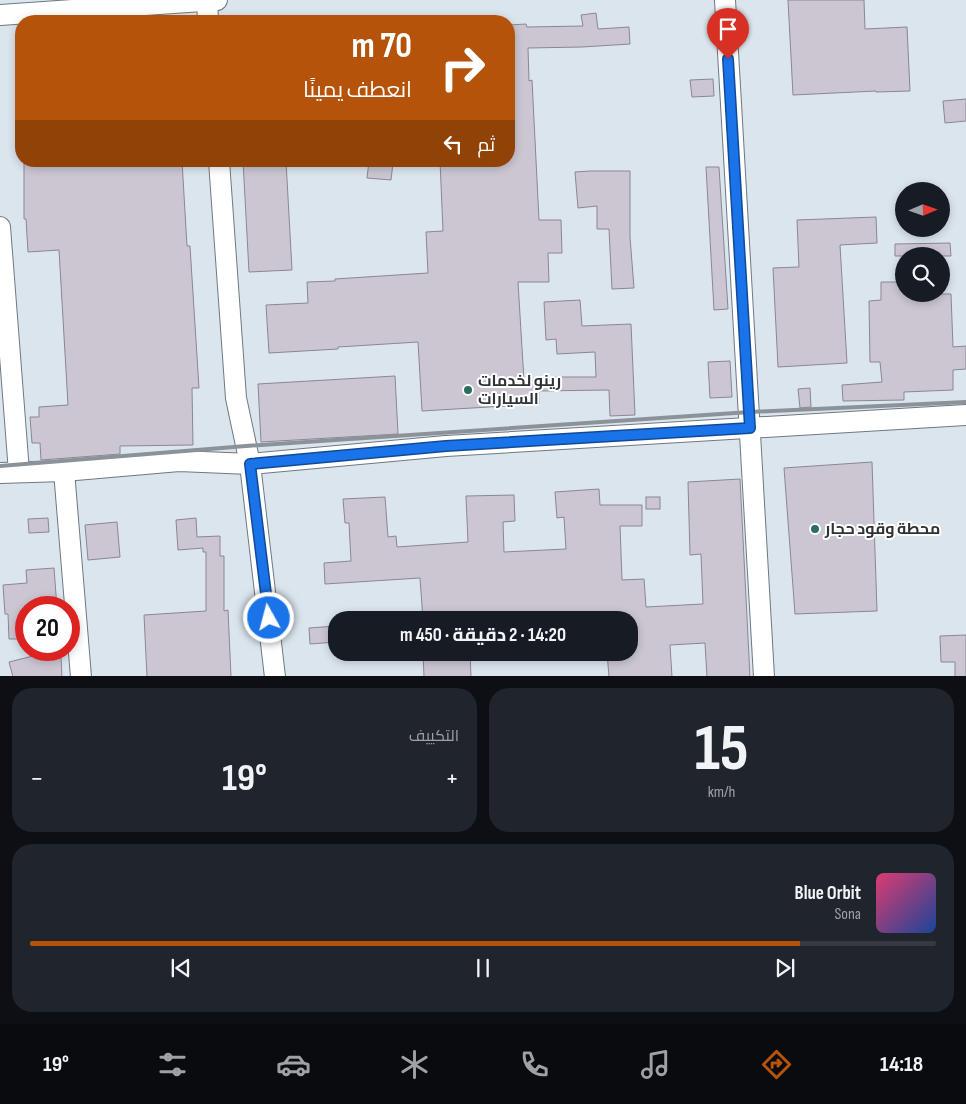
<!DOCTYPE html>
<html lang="ar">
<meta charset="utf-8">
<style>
:root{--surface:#171b24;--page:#20242c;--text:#f1f3f6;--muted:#9ea1a6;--line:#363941;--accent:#b45309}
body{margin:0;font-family:"Sofia Sans Condensed",Cairo,sans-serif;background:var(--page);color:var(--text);direction:rtl;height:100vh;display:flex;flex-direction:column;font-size:19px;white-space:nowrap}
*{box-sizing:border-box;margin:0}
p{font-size:16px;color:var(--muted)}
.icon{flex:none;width:28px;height:28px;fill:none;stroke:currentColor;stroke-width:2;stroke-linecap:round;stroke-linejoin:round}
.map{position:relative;height:676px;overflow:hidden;direction:ltr}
.panel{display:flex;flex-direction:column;gap:12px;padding:12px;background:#0d0f14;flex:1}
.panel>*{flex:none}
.hud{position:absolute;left:15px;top:15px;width:500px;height:152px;border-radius:20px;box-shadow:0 2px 8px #0003;direction:rtl;background:#b45309;color:#fff;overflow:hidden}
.needle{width:32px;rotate:88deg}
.tools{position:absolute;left:895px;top:182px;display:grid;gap:10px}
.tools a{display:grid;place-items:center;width:55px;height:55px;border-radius:50%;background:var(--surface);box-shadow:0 2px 8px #0003;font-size:25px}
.speed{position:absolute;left:15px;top:596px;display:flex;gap:10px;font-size:25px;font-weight:700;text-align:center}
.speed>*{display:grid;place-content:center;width:65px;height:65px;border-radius:50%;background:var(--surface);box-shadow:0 2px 8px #0003;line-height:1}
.speed .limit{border:8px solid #d22;background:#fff;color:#111}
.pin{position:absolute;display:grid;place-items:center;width:42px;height:42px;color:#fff;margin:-51px -21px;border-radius:50% 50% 50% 0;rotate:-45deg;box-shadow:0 0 5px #0007}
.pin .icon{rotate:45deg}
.me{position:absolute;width:55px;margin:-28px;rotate:353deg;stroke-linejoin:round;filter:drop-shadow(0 0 4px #0008)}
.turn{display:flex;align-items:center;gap:18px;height:105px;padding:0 20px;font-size:22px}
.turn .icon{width:65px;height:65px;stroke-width:2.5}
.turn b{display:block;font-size:35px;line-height:42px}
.then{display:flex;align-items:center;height:48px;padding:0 20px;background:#0003;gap:10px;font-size:19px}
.big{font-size:38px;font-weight:700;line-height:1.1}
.panel .widget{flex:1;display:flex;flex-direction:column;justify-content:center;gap:8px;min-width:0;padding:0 18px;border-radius:20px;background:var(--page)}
.panel .dial{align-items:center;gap:0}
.dial b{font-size:65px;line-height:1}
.song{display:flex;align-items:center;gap:15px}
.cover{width:60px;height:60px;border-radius:8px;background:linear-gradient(135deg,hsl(340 70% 55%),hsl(220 70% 35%))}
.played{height:5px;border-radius:2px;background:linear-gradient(90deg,var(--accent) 85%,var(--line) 85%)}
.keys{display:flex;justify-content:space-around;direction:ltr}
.heat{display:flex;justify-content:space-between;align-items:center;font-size:28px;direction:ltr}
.panel .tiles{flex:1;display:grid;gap:12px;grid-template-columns:1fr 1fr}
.widget:last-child{grid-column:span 2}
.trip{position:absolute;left:328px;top:611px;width:310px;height:50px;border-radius:20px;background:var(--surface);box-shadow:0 2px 8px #0003;font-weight:700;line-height:50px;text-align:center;direction:rtl}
.tabs{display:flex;height:80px;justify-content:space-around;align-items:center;background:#090b0e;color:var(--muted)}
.tabs .icon{width:35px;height:35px}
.tabs .on{color:var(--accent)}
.tabs b{font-size:22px;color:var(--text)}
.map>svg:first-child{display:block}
</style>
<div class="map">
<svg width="966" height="677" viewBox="0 0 966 677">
<rect width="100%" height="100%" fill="#dbe5ee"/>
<g fill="#cbc6d2" stroke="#8b8791">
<polygon points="788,0 864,0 865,29 907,27 910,91 876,92 876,91 793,95"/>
<polygon points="596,13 598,29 629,27 630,44 582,47 528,48 529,81 532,80 539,220 561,220 562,253 548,253 549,282 518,282 524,381 554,380 554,377 596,377 595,352 557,354 556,339 546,340 544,302 580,300 582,326 631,324 635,415 610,416 609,390 539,391 539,404 422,411 418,342 338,347 338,349 269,353 266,305 308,303 307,282 335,281 335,279 428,273 426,232 443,231 440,161 509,161 509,25 526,24 527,27 583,26 581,15"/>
<polygon points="713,79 714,96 692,97 690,80"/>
<polygon points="966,99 966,121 945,123 943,101"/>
<polygon points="24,161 182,161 187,246 190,246 199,388 192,388 193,445 120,446 120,454 41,460 40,443 32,443 30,417 39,417 39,407 68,405 59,250 28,252 26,219 24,219"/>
<polygon points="243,161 286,161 292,270 249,272"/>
<polygon points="369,161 393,163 391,180 367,178"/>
<polygon points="706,167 719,167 728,309 714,310"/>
<polygon points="590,171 630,171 630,237 634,288 612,289 609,229 597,229 597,206 578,208 575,172"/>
<polygon points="876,217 877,243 840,245 847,363 778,367 773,268 799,267 797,220"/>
<polygon points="950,243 951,256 895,256 895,244"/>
<polygon points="881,282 904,282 904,294 951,294 953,347 966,346 966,369 953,370 953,390 904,392 904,400 843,401 842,385 882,382 880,362 870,362 869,301 881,300"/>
<polygon points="730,361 732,397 710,398 708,362"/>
<polygon points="395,376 398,434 261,442 258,384"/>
<polygon points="810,388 811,407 800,408 798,389"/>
<polygon points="872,462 877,611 795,614 784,468"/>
<polygon points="740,479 750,677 707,677 705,643 670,645 672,677 609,677 607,652 629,652 629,620 423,620 420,578 325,584 324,563 351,561 349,523 345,523 343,499 385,497 388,537 396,536 397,547 468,542 466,496 514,495 515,521 503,522 504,552 566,549 564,517 557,518 555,492 599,489 600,505 642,505 642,526 620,526 622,580 644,579 646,607 703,604 701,554 690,555 688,482"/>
<rect x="646" y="497" width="14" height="12"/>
<polygon points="48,518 49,532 29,533 28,519"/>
<polygon points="196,518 197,537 220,536 220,556 224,556 224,611 228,610 231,677 147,677 144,615 206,611 206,552 203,552 203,548 178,550 176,520"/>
<polygon points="117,522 120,557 88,560 85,525"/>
<polygon points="54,568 57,608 23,608 23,639 9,639 8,614 5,614 3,585 27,583 26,570"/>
<polygon points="336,626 336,642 310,644 309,628"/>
<polygon points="966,635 966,677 955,677 955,662 941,662 940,636"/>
<polygon points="53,651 54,657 61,657 62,677 13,677 9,662"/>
<polygon points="423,652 470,652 471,677 424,677"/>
</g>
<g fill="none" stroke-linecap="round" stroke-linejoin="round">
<g stroke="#6f7880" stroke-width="22">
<g id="minor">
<polyline points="207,0 208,21"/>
<polyline points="725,0 764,677"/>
<polyline points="0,15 217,0"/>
<polyline points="219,161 236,398 250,464 275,677"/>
<polyline points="0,227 19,472"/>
<polyline points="64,471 81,677"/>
<polyline points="0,473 64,471 179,461 250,464 446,446 966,415"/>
</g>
</g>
<use href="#minor" stroke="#fff" stroke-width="20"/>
<polyline stroke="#8b9399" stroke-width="4" points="0,466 246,446 750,412 966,402"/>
</g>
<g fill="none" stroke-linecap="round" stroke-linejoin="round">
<g stroke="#114b97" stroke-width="12">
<polyline id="route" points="269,618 250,464 446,446 750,428 728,59"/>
</g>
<use href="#route" stroke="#1a73e8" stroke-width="9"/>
</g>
<g fill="#2a6e61" stroke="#fff" stroke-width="2">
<circle cx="468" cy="390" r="5"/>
<circle cx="815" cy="529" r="5"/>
</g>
<g text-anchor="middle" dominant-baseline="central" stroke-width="4" stroke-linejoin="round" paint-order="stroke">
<g font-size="16" font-weight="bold" fill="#2f3336" stroke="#fff" text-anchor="start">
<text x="478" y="381">رينو لخدمات<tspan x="478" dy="18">السيارات</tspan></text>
<text x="825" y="529">محطة وقود حجار</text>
</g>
</g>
</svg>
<div class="tools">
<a><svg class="needle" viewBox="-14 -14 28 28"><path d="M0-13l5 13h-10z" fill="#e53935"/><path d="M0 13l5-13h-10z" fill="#9ea1a6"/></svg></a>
<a><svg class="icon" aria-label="search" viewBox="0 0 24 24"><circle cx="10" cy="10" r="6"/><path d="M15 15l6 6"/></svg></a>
</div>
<div class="speed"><div class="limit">20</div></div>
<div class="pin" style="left:728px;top:59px;background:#d93025"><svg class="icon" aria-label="arrive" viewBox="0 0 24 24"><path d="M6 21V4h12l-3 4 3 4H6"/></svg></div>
<svg class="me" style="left:269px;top:618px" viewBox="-20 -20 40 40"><circle r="17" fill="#1a73e8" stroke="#fff" stroke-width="3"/><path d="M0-11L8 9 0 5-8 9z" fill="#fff"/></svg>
<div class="trip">14:20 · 2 دقيقة · 450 m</div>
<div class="hud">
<div class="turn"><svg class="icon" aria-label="right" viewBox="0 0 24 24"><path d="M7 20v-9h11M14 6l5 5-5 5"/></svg><div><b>70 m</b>انعطف يمينًا</div></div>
<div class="then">ثم<svg class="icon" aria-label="left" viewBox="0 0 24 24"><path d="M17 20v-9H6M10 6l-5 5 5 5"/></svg></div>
</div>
</div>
<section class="panel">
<div class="tiles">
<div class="widget dial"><b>15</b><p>km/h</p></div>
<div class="widget"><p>التكييف</p>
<div class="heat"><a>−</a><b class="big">19°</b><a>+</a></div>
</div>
<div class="widget">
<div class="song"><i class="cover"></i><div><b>Blue Orbit</b><p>Sona</p></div></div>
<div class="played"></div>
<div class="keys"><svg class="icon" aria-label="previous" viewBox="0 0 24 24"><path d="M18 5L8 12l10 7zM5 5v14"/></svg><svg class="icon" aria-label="pause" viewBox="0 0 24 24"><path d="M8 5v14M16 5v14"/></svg><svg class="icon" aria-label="next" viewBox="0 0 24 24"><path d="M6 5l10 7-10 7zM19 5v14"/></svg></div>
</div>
</div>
</section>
<nav class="tabs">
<b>14:18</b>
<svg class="icon on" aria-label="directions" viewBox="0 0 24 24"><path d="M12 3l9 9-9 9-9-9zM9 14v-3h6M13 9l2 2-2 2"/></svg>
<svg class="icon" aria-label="music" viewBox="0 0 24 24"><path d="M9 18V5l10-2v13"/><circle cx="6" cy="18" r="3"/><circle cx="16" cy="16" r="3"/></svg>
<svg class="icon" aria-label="phone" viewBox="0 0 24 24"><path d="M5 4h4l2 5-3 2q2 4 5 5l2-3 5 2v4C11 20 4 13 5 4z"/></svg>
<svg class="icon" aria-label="climate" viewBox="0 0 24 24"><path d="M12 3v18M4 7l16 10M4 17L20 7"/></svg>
<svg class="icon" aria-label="car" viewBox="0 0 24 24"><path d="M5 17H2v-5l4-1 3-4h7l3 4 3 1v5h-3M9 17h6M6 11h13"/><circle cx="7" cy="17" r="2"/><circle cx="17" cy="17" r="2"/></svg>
<svg class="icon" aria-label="filters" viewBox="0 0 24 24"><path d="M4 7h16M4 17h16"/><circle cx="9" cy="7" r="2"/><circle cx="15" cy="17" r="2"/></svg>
<b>19°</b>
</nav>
